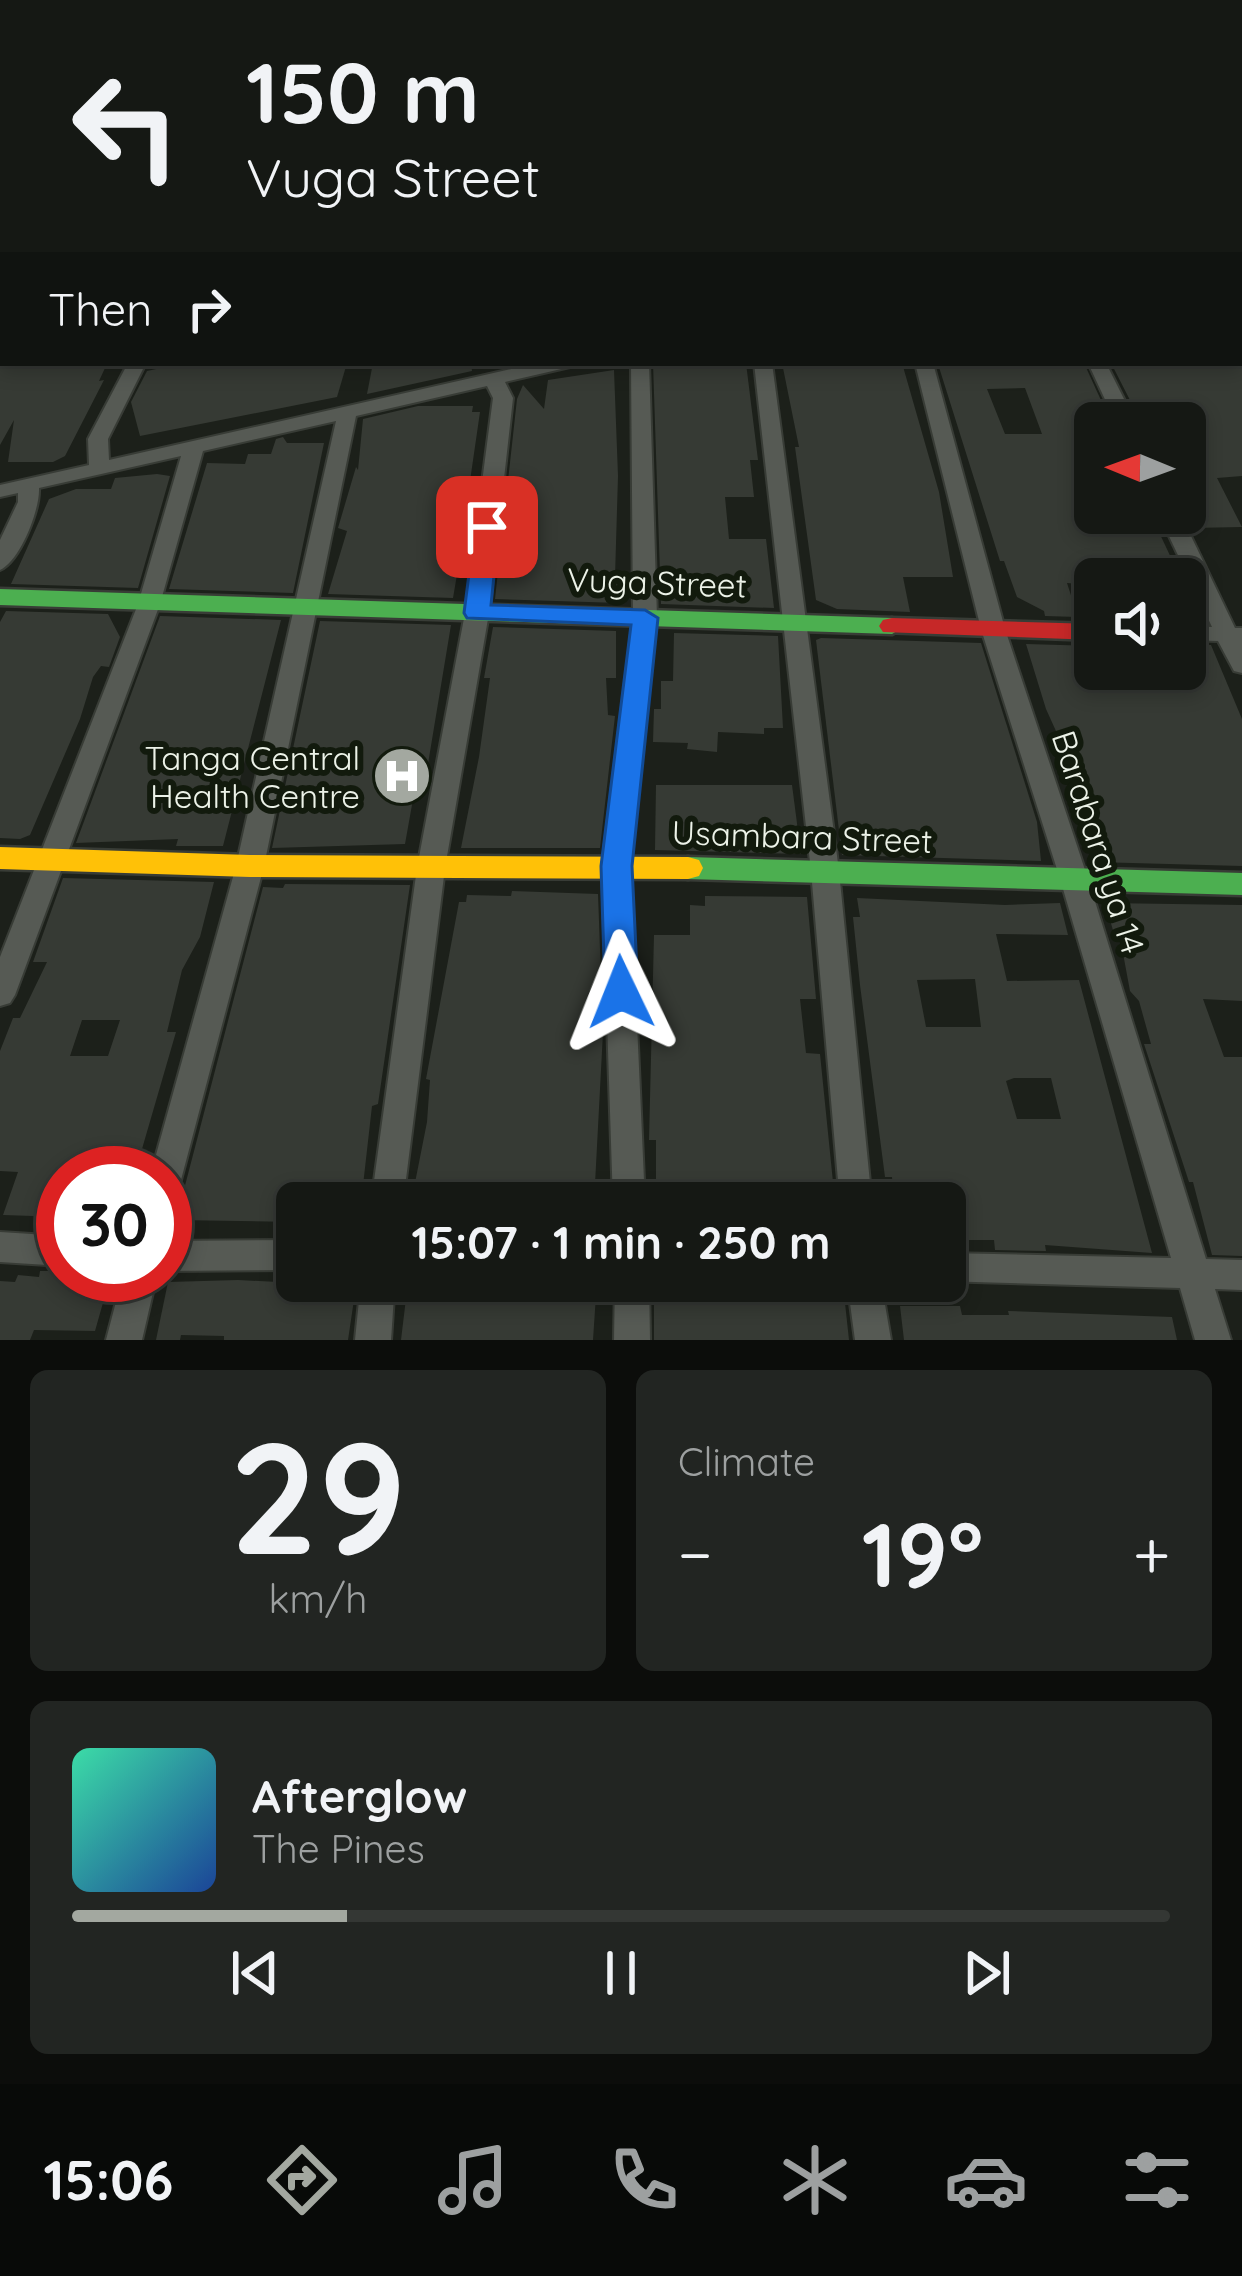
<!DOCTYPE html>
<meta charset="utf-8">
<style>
:root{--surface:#151814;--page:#222522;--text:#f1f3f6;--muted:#9da0a0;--line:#343734;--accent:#a3a8a0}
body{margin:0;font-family:Quicksand,sans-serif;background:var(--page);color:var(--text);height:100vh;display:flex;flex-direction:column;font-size:45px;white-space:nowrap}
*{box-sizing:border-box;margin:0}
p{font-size:39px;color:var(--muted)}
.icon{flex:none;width:66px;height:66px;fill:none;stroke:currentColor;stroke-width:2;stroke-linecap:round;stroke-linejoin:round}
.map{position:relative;height:1340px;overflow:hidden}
.drawer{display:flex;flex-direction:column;gap:30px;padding:30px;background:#0c0d0b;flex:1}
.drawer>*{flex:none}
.banner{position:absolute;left:0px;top:0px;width:1242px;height:366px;box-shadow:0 6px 18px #0003,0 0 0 3px var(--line);background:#151814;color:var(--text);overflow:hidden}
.needle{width:78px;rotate:271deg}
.tools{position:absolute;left:1074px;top:402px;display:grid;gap:24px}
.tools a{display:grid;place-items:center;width:132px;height:132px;border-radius:18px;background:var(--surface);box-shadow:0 6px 18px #0003,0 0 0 3px var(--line);font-size:60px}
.speed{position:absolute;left:36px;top:1146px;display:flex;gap:24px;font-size:60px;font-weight:700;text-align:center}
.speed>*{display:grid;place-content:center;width:156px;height:156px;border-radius:50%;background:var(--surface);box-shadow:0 6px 18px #0003,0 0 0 3px var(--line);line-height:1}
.speed .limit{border:18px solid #d22;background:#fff;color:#111}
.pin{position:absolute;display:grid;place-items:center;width:102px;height:102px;color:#fff;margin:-51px;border-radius:24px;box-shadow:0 6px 18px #0006}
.me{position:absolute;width:132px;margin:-66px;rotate:358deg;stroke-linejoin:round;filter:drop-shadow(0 0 9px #0008)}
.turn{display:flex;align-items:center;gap:42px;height:252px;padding:0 48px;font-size:54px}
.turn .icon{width:156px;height:156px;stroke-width:2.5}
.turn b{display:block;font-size:84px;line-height:102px}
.then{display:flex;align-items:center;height:114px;padding:0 48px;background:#0003;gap:24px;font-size:45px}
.big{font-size:90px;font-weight:800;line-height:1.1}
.drawer .widget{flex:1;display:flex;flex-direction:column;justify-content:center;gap:18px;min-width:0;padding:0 42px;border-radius:18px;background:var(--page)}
.drawer .dial{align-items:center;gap:0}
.dial b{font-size:156px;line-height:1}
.song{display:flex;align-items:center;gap:36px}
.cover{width:144px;height:144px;border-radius:18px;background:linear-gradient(135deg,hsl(160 70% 55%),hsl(220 70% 35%))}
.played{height:12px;border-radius:6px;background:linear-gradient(90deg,var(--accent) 25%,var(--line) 25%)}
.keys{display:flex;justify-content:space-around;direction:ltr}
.heat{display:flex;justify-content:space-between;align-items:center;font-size:66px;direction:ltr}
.drawer .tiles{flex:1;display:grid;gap:30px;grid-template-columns:1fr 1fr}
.widget:last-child{grid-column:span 2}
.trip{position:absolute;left:276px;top:1182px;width:690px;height:120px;border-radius:18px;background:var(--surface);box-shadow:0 6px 18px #0003,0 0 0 3px var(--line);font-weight:800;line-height:120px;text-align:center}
.menu{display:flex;height:192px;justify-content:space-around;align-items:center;background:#080a08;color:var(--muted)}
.menu .icon{width:84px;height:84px}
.menu .current{color:var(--accent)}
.menu b{font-size:54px;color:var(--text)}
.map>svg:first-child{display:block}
</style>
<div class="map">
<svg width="1242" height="1340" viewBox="0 0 1242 1340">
<rect width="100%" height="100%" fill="#1c201a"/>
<g fill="#363a34" fill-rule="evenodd">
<polygon points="0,363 105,368 99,381 104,380 65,456 53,462 8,462 14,420 0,445"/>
<polygon points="184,363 347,363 337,397 140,436 131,402 147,371"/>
<polygon points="373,363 471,363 472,371 367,394"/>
<polygon points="653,363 746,363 758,460 750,460 754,497 725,497 729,539 766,539 774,608 661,604"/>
<polygon points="782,363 902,363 939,492 953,577 903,577 910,612 837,609 816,600 795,447 799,447"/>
<path d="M 1084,363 L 1110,420 L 1095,423 L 1095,513 L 1150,513 L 1181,579 L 1077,578 L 1079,584 L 1067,583 L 1078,617 L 1045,616 L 1044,611 L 1017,597 L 1004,561 L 1000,561 L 938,364 ZM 1025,388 L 1042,434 L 1005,434 L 987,389 Z"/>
<polygon points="1111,363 1242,363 1242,476 1217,478 1242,527 1192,528 1185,513 1185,422 1149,422 1142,406 1133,406"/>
<polygon points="614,370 618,476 615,577 620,577 620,603 495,599 517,399 523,385 544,409 548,380"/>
<polygon points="418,406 473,406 472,412 480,412 470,481 478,481 475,499 470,499 453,598 328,594 347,531 338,528 356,467 358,470 363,419"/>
<polygon points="283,437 287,443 324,443 293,593 169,589 207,463 245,464 248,454 271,454 276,439"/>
<polygon points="157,474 170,476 138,588 11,584 49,499 76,489 111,489 115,478"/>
<polygon points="6,611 108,614 120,637 109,667 101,666 93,677 80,719 30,835 20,839 0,838 0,622"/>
<polygon points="160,616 281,620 223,846 176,846 178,839 76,843"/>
<polygon points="320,621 451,625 424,788 415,788 405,844 272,848"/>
<polygon points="493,627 616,631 616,678 606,678 608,715 615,716 600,848 461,848 479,757 490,678 484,678"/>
<polygon points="674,633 778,636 783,728 764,728 764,734 718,732 717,752 687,749 688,743 653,742 654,709 661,709 661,681 673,681"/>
<polygon points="821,638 981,643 1037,822 1041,861 842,855 816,640"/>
<polygon points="1026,644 1095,646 1095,669 1185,669 1185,644 1211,645 1242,719 1242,866 1095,862 1084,830 1092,830 1075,773 1046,709"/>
<polygon points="656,785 792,785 801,854 655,850"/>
<path d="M 63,878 L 214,882 L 200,937 L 182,970 L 167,1032 L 176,1032 L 135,1173 L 63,1173 L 63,1217 L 3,1215 L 18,1172 L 0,1171 L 0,1051 L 13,1018 L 20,1018 L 47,962 L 33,962 ZM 82,1020 L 120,1020 L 108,1056 L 70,1056 Z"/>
<polygon points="285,884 410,885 378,1104 372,1106 361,1203 297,1203 297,1222 176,1220 263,887 283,888"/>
<polygon points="512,891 598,894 603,1032 594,1203 411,1203 427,1122 430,1080 426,1079 459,902 466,902 467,895 511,896"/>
<polygon points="705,896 807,897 816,999 800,999 806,1053 820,1054 834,1192 830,1192 832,1203 649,1203 649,1184 656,1184 656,1140 649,1140 654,935 690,935 690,905 705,906"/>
<path d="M 857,898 L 1005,905 L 1060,903 L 1068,935 L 996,934 L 1007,981 L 1079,980 L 1152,1253 L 1045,1245 L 1046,1251 L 995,1250 L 994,1240 L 945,1240 L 945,1203 L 894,1203 L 892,1177 L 885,1177 L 860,985 L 853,917 L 860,917 ZM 975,979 L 981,1027 L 926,1027 L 917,980 ZM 1014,1078 L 1051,1078 L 1061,1119 L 1017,1119 L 1006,1081 Z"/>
<polygon points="1105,903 1242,905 1242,1001 1203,999 1224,1057 1242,1057 1242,1256 1212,1255 1193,1182 1189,1182 1144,1044 1151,1044 1139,1001 1130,991 1120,937 1115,937"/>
<polygon points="40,1271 61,1271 59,1277 110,1278 95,1331 34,1330 30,1340 0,1340 0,1281 15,1282 18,1275 39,1277"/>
<polygon points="238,1280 356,1286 348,1340 224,1340 224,1336 181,1335 180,1340 156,1340 168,1282"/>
<polygon points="407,1290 457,1293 457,1303 487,1296 596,1295 593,1340 401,1340"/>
<polygon points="724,1296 845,1303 849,1340 654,1340 654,1303 724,1305"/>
<polygon points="900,1306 960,1306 962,1315 1009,1315 1008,1311 1172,1317 1177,1340 904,1340"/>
</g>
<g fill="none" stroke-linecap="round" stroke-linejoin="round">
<g stroke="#383c36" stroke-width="4">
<g id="street">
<polygon points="791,0 803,0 804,3 792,3"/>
<polygon points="1233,0 1242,0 1242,5"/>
<polygon points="1242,18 1242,26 1239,27 1239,19"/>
<rect x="0" y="68" width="3" height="8"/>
<rect x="0" y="196" width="3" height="10"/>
<path d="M 128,363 L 146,363 L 108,439 L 109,460 L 538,363 L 572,363 L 570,367 L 505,382 L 513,398 L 489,613 L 445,868 L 403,1203 L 371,1203 L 417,868 L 465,613 L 493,398 L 487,386 L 356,416 L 264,866 L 181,1180 L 177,1190 L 165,1194 L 165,1173 L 151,1173 L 236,866 L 336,421 L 203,451 L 160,604 L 15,995 L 10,1003 L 0,1006 L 0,957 L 138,604 L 181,456 L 39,488 C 40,510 20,561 0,570 L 0,540 L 18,502 L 18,493 L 0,497 L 0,485 L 89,465 L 88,439 Z"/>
<polygon points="631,363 649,363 657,618 630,866 645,1203 613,1203 602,866 633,618"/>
<polygon points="754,363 772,363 839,871 872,1203 840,1203 811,871"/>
<polygon points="915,363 933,363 1005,629 1089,882 1206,1259 1242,1260 1242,1290 1215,1289 1231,1340 1195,1340 1180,1288 940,1281 945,1281 945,1253 1171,1258 1061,882 981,629"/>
<polygon points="1088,363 1106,363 1136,423 1116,423"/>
<polygon points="1158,513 1180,513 1235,628 1242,628 1242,673 1234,671 1218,641 1185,640 1185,626 1212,627"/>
<polygon points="0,1232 63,1236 63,1266 0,1262"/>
<polygon points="297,1240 297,1270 165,1271 165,1241"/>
<polygon points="123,1275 157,1275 142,1340 106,1340"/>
<polygon points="361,1281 395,1281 391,1340 355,1340"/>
<polygon points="615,1281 649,1281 650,1340 614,1340"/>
<polygon points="847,1281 881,1281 891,1340 855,1340"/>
</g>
</g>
<g stroke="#383c36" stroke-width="5">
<g id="fast">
<polygon points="0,589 892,618 905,626 892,634 0,605"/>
<polygon points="688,857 1242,873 1242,895 688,879 677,876 673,868 677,860"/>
</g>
</g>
<g stroke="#383c36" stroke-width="5">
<g id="slow">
<polygon points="1239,107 1242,108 1242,118 1239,117"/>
<polygon points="0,847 250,855 688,857 699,860 703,868 699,876 688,879 250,877 0,869"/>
</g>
</g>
<g stroke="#383c36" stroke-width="5">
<g id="jam">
<polygon points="961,0 980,0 982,3 963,3"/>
<polygon points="892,618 1095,624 1095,640 883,632 879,626 883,620"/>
</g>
</g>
<use href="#street" fill="#565a54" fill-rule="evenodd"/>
<use href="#fast" fill="#4caf50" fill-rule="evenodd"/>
<use href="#slow" fill="#ffc107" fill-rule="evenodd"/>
<use href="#jam" fill="#c62828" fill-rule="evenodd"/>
</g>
<polygon fill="#1a73e8" stroke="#114b97" stroke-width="3" points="487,519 499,527 491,605 645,610 658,618 632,866 638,992 633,1001 621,1005 609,1001 605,992 601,866 631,625 467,618 464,613 475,527"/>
<defs>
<g id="hospital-disc" transform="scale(3)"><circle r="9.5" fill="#a3a8a0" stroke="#121a0d"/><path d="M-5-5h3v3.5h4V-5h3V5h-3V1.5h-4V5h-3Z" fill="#fff"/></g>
</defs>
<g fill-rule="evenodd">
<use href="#hospital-disc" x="402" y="776"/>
</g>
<g text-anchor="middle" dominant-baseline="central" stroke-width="12" stroke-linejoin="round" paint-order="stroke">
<g font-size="33" fill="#ecf2e8" stroke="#121a0d">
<text transform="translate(657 582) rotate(2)">Vuga Street</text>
<text transform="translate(802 836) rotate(2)">Usambara Street</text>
<text transform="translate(1099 842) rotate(72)">Barabara ya 14</text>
</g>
<g font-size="33" fill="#ecf2e8" stroke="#121a0d" text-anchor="end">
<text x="360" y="757">Tanga Central<tspan x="360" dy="38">Health Centre</tspan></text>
</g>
</g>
</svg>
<div class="tools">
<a><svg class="needle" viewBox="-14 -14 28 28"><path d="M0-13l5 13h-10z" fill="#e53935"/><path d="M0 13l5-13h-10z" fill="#9da0a0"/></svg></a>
<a><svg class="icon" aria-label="sound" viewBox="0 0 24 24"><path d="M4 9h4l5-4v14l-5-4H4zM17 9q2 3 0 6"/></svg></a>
</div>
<div class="speed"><div class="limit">30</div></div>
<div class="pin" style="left:487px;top:527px;background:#d93025"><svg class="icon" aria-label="arrive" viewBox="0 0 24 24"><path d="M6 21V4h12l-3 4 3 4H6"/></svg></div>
<svg class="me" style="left:621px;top:992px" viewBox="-20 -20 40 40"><path d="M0-17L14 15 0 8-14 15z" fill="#1a73e8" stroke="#fff" stroke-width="4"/></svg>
<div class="trip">15:07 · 1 min · 250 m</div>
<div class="banner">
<div class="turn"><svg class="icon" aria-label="left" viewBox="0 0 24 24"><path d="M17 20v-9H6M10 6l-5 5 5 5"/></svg><div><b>150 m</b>Vuga Street</div></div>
<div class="then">Then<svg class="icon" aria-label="right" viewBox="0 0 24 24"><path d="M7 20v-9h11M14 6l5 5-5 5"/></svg></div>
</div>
</div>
<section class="drawer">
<div class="tiles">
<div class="widget dial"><b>29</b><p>km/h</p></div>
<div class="widget"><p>Climate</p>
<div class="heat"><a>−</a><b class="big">19°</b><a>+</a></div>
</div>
<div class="widget">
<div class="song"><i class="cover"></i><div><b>Afterglow</b><p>The Pines</p></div></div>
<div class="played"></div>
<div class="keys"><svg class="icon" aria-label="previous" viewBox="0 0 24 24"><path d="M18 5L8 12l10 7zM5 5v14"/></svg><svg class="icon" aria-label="pause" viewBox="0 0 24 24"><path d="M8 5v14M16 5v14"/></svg><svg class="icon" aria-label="next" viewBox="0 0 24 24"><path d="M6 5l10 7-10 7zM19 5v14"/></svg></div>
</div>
</div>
</section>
<nav class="menu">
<b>15:06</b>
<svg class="icon current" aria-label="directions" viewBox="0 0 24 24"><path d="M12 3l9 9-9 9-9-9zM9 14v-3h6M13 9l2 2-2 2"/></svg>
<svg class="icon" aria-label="music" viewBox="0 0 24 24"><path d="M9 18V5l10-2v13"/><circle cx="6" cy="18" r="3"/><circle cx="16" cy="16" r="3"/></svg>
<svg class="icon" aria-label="phone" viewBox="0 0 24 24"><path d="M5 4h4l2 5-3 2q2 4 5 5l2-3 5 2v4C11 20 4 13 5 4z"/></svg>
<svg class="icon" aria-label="climate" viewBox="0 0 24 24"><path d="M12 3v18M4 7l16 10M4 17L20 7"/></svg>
<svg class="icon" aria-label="car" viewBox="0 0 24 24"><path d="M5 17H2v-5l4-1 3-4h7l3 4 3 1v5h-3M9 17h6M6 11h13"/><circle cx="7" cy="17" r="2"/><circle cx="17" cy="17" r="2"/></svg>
<svg class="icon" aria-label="filters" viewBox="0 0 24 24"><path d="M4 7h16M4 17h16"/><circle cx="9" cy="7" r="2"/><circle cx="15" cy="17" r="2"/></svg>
</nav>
